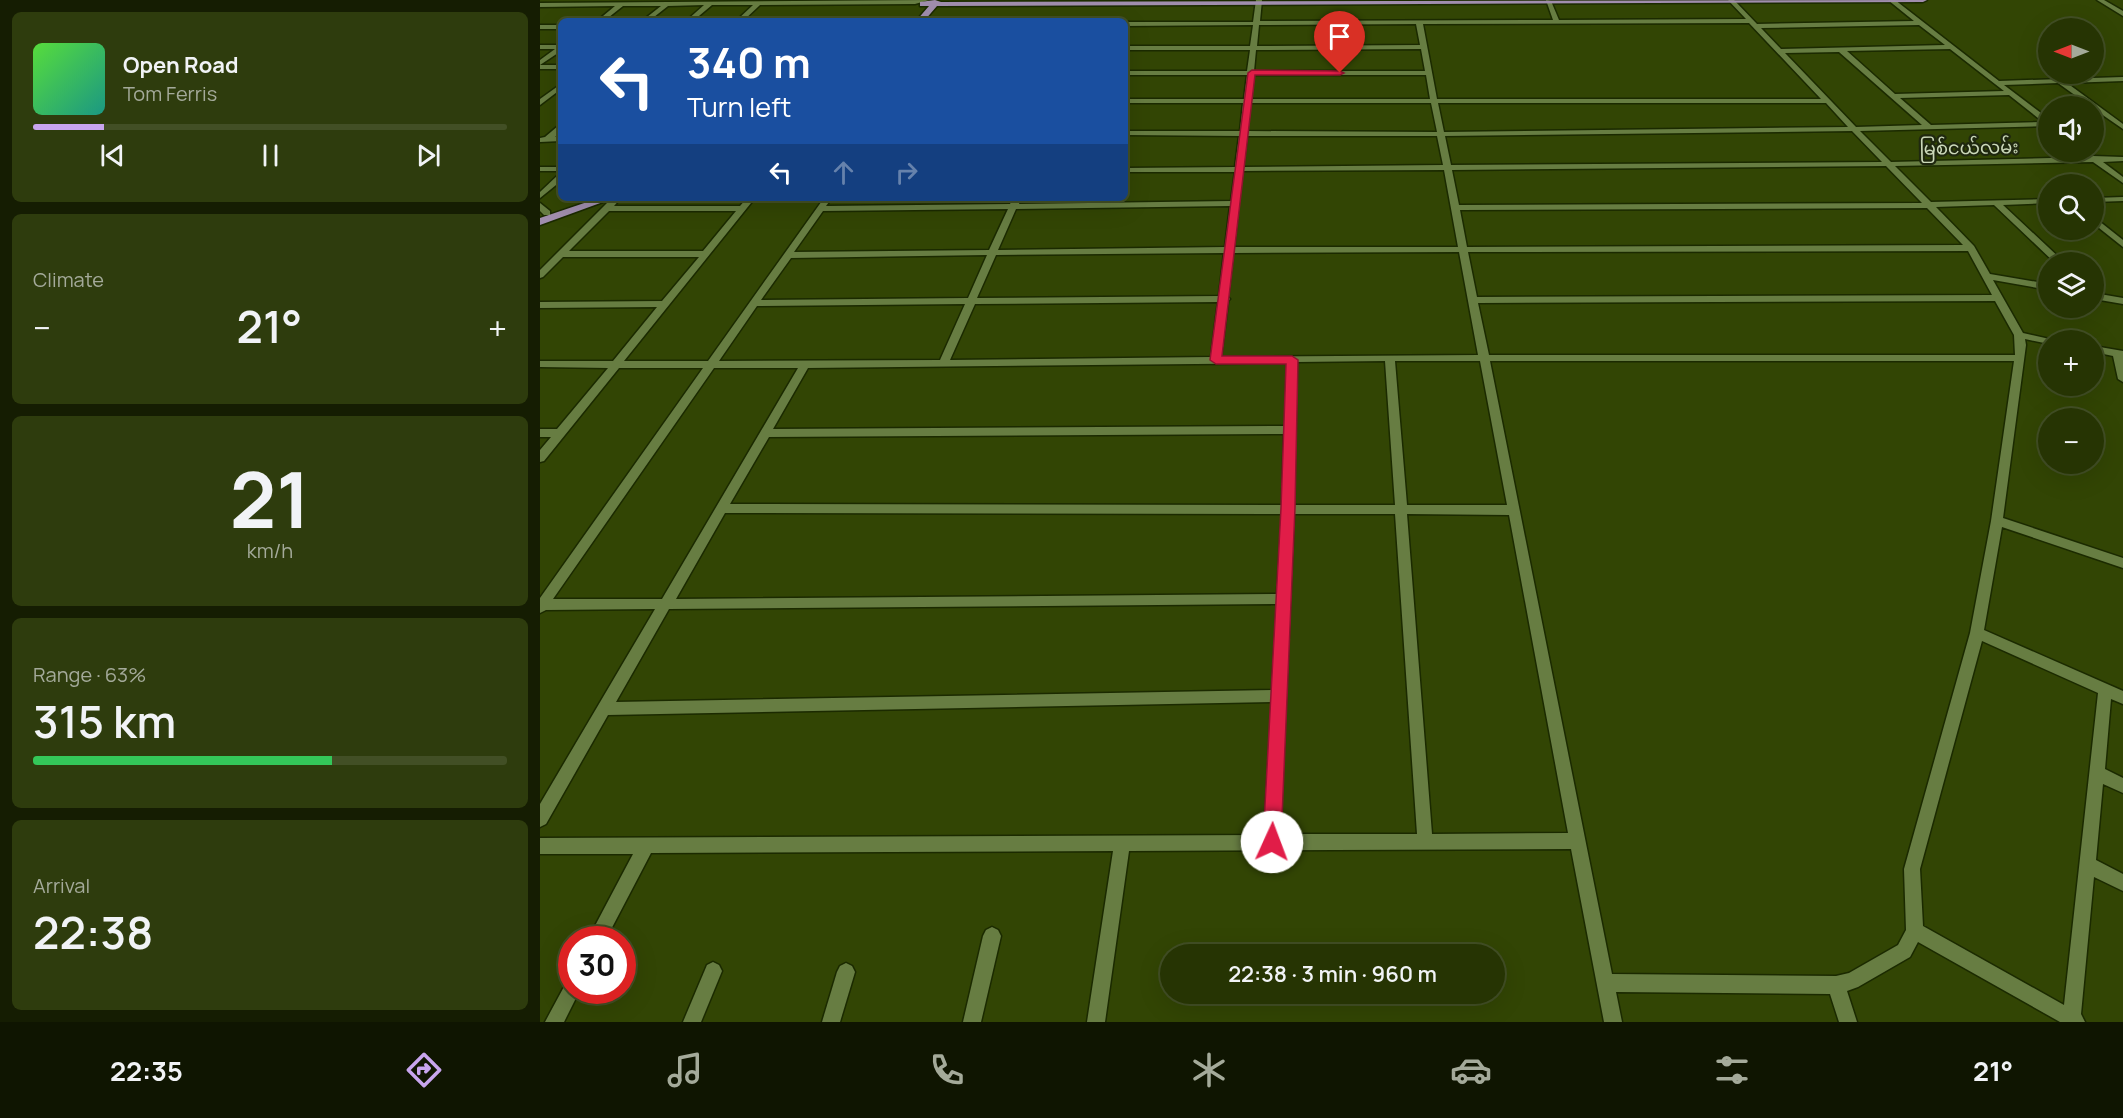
<!DOCTYPE html>
<meta charset="utf-8">
<style>
:root{--surface:#263403;--page:#2e3c0d;--text:#f1f3f6;--muted:#a4aa9a;--line:#424f25;--accent:#c8a5ee}
body{margin:0;font-family:Manrope,"Noto Sans Myanmar",sans-serif;background:var(--page);color:var(--text);height:100vh;display:flex;flex-direction:column;font-size:22px;white-space:nowrap}
*{box-sizing:border-box;margin:0}
p{font-size:20px;color:var(--muted)}
.icon{flex:none;width:33px;height:33px;fill:none;stroke:currentColor;stroke-width:2;stroke-linecap:round;stroke-linejoin:round}
.map{position:relative;flex:1;overflow:hidden}
.sheet{display:flex;flex-direction:column;gap:12px;padding:12px;background:#151d02;width:540px}
.sheet>*{flex:none}
.top-card{position:absolute;left:18px;top:18px;width:570px;height:183px;border-radius:9px;box-shadow:0 6px 24px #0002,0 0 0 2px var(--line);background:#1a4fa0;color:#fff;overflow:hidden}
.needle{width:39px;rotate:270deg}
.buttons{position:absolute;left:1498px;top:18px;display:grid;gap:12px}
.buttons a{display:grid;place-items:center;width:66px;height:66px;border-radius:50%;background:var(--surface);box-shadow:0 6px 24px #0002,0 0 0 2px var(--line);font-size:30px}
.speed{position:absolute;left:18px;top:926px;display:flex;gap:12px;font-size:30px;font-weight:700;text-align:center}
.speed>*{display:grid;place-content:center;width:78px;height:78px;border-radius:50%;background:var(--surface);box-shadow:0 6px 24px #0002,0 0 0 2px var(--line);line-height:1}
.speed .limit{border:9px solid #d22;background:#fff;color:#111}
.pin{position:absolute;display:grid;place-items:center;width:51px;height:51px;color:#fff;margin:-62px -26px;border-radius:50% 50% 50% 0;rotate:-45deg;box-shadow:0 0 6px #0007}
.pin .icon{rotate:45deg}
.me{position:absolute;width:66px;margin:-33px;rotate:2deg;stroke-linejoin:round;filter:drop-shadow(0 0 4px #0008)}
.turn{display:flex;align-items:center;gap:21px;height:126px;padding:0 30px;font-size:27px}
.turn .icon{width:78px;height:78px;stroke-width:2.5}
.turn b{display:block;font-size:42px;line-height:51px}
.lanes{display:flex;align-items:center;height:57px;padding:0 30px;background:#0003;justify-content:center;gap:30px;direction:ltr}
.lanes .off{opacity:.35}
.big{font-size:45px;font-weight:600;line-height:1.1}
.sheet .tile{flex:1;display:flex;flex-direction:column;justify-content:center;gap:9px;min-width:0;padding:0 21px;border-radius:9px;background:var(--page)}
.sheet .dial{align-items:center;gap:0}
.dial b{font-size:78px;line-height:1}
.song{display:flex;align-items:center;gap:18px}
.cover{width:72px;height:72px;border-radius:9px;background:linear-gradient(135deg,hsl(110 70% 55%),hsl(170 70% 35%))}
.played{height:6px;border-radius:3px;background:linear-gradient(90deg,var(--accent) 15%,var(--line) 15%)}
.keys{display:flex;justify-content:space-around;direction:ltr}
.heat{display:flex;justify-content:space-between;align-items:center;font-size:33px;direction:ltr}
.charge{height:9px;border-radius:4px;background:linear-gradient(90deg,#34c759 63%,var(--line) 0)}
.trip{position:absolute;left:620px;top:944px;width:345px;height:60px;border-radius:30px;background:var(--surface);box-shadow:0 6px 24px #0002,0 0 0 2px var(--line);font-weight:600;line-height:60px;text-align:center}
.tabs{display:flex;height:96px;justify-content:space-around;align-items:center;background:#0f1501;color:var(--muted)}
.tabs .icon{width:42px;height:42px}
.tabs .current{color:var(--accent)}
.tabs b{font-size:27px;color:var(--text)}
main{display:flex;flex:1;min-height:0}
.map>svg:first-child{display:block}
</style>
<main>
<section class="sheet">
<div class="tile">
<div class="song"><i class="cover"></i><div><b>Open Road</b><p>Tom Ferris</p></div></div>
<div class="played"></div>
<div class="keys"><svg class="icon" aria-label="previous" viewBox="0 0 24 24"><path d="M18 5L8 12l10 7zM5 5v14"/></svg><svg class="icon" aria-label="pause" viewBox="0 0 24 24"><path d="M8 5v14M16 5v14"/></svg><svg class="icon" aria-label="next" viewBox="0 0 24 24"><path d="M6 5l10 7-10 7zM19 5v14"/></svg></div>
</div>
<div class="tile"><p>Climate</p>
<div class="heat"><a>−</a><b class="big">21°</b><a>+</a></div>
</div>
<div class="tile dial"><b>21</b><p>km/h</p></div>
<div class="tile"><p>Range · 63%</p><b class="big">315 km</b><div class="charge"></div></div>
<div class="tile"><p>Arrival</p><b class="big">22:38</b></div>
</section>
<div class="map">
<svg width="1583" height="1022" viewBox="0 0 1583 1022">
<rect width="100%" height="100%" fill="#324504"/>
<g fill="none" stroke-linecap="round" stroke-linejoin="round">
<g stroke="#1b2a00" stroke-width="3">
<g id="minor">
<polygon points="389,0 375,4 220,5 203,21 196,21 213,5 172,5 153,21 146,21 164,5 128,6 109,21 102,21 121,6 83,6 64,21 57,21 75,6 0,7 0,3"/>
<path d="M 716,0 L 722,0 L 720,21 L 1013,20 L 1006,0 L 1011,1 L 1019,20 L 1206,19 L 1188,0 L 1194,0 L 1217,24 L 1374,21 L 1348,0 L 1355,0 L 1459,81 L 1583,77 L 1583,81 L 1527,83 L 1583,124 L 1583,129 L 1554,109 L 1554,106 L 1550,106 L 1518,83 L 1464,85 L 1509,119 L 1509,126 L 1320,131 L 1351,162 L 1550,157 L 1553,156 L 1583,157 L 1583,161 L 1563,162 L 1583,177 L 1583,183 L 1553,162 L 1355,166 L 1391,202 L 1509,199 L 1509,203 L 1463,205 L 1524,262 L 1514,262 L 1454,205 L 1396,207 L 1434,246 L 1450,274 L 1509,284 L 1509,290 L 1453,280 L 1483,333 L 1514,340 L 1509,340 L 1509,344 L 1485,339 L 1486,345 L 1463,518 L 1583,558 L 1583,568 L 1462,527 L 1444,630 L 1583,691 L 1583,704 L 1571,699 L 1565,769 L 1583,778 L 1583,793 L 1563,784 L 1556,860 L 1583,874 L 1583,891 L 1554,877 L 1541,1014 L 1545,1022 L 1520,1022 L 1378,942 L 1370,957 L 1318,987 L 1307,991 L 1317,1022 L 1299,1022 L 1290,994 L 1076,992 L 1082,1022 L 1064,1022 L 1031,849 L 589,851 L 565,1022 L 547,1022 L 573,851 L 111,853 L 66,939 L 48,939 L 93,854 L 0,854 L 0,838 L 724,835 L 732,702 L 68,715 L 6,824 L 0,827 L 0,804 L 115,609 L 6,610 L 0,613 L 0,598 L 163,368 L 79,368 L 4,461 L 0,462 L 0,450 L 11,437 L 0,437 L 0,429 L 17,429 L 68,368 L 0,367 L 0,361 L 73,361 L 117,307 L 0,308 L 0,302 L 122,301 L 159,257 L 23,257 L 3,277 L 0,278 L 0,270 L 72,198 L 81,198 L 74,206 L 200,206 L 207,198 L 215,198 L 84,361 L 168,361 L 284,198 L 292,198 L 286,206 L 470,204 L 473,198 L 481,198 L 479,204 L 691,201 L 695,172 L 585,172 L 585,168 L 695,167 L 699,136 L 585,135 L 585,131 L 700,131 L 703,103 L 585,103 L 585,99 L 704,99 L 707,75 L 585,75 L 585,71 L 707,71 L 710,50 L 585,50 L 585,46 L 710,46 L 713,25 L 585,26 L 585,22 L 713,22 ZM 1209,23 L 1281,99 L 897,99 L 883,24 ZM 876,24 L 880,45 L 717,46 L 719,25 ZM 1379,25 L 1405,45 L 1241,49 L 1221,28 ZM 881,49 L 885,71 L 714,71 L 716,50 ZM 1410,49 L 1464,91 L 1355,94 L 1307,51 ZM 1299,52 L 1382,125 L 1316,127 L 1245,53 ZM 713,75 L 886,75 L 890,99 L 711,99 ZM 1469,95 L 1503,122 L 1391,125 L 1360,98 ZM 710,103 L 891,103 L 897,132 L 707,131 ZM 898,103 L 1286,103 L 1308,127 L 904,132 ZM 1312,131 L 1342,162 L 911,165 L 905,136 ZM 707,136 L 897,136 L 903,165 L 703,167 ZM 1346,166 L 1382,203 L 919,205 L 912,170 ZM 904,170 L 918,247 L 694,247 L 702,171 ZM 690,206 L 685,247 L 458,250 L 476,209 ZM 1387,208 L 1423,245 L 927,247 L 920,210 ZM 468,209 L 449,250 L 254,252 L 283,211 ZM 69,211 L 196,211 L 163,251 L 29,251 ZM 1428,251 L 1452,295 L 937,297 L 928,252 ZM 919,252 L 938,355 L 681,357 L 688,301 L 690,299 L 688,297 L 693,253 ZM 684,253 L 679,296 L 437,298 L 456,255 ZM 447,255 L 428,298 L 221,300 L 251,258 ZM 1455,301 L 1474,335 L 1475,355 L 949,355 L 938,303 ZM 678,302 L 671,357 L 410,360 L 435,304 ZM 425,304 L 400,360 L 179,361 L 217,306 ZM 845,361 L 855,505 L 754,505 L 757,362 ZM 855,361 L 940,361 L 967,505 L 867,505 ZM 950,361 L 1474,361 L 1451,521 L 1430,633 L 1364,869 L 1366,930 L 1358,945 L 1309,973 L 1296,976 L 1072,974 ZM 747,363 L 745,426 L 233,429 L 268,368 ZM 174,368 L 258,368 L 122,599 L 13,599 ZM 744,434 L 742,505 L 190,504 L 229,437 ZM 185,513 L 742,514 L 737,594 L 136,599 ZM 754,514 L 855,514 L 877,834 L 740,834 ZM 867,514 L 969,515 L 1028,833 L 892,834 ZM 737,604 L 732,690 L 76,702 L 129,609 ZM 1442,641 L 1558,693 L 1524,1005 L 1383,926 L 1380,869 Z"/>
<polygon points="1557,0 1564,0 1583,11 1583,16"/>
<rect x="0" y="25" width="21" height="4"/>
<polygon points="0,45 21,45 21,51 0,65 21,65 21,69 0,69 0,60 15,49 0,49"/>
<polygon points="21,84 21,89 0,105 0,99"/>
<polygon points="18,126 21,126 21,132 15,137 21,137 21,141 0,142 0,138 5,137"/>
<rect x="0" y="167" width="21" height="4"/>
<polygon points="18,175 21,175 21,181 0,198 0,192"/>
<polygon points="1583,197 1583,201 1554,202 1554,198"/>
<polygon points="0,203 10,211 10,215 4,215 0,211"/>
<polygon points="1554,217 1583,240 1583,247 1554,224"/>
<polygon points="1554,293 1583,298 1583,304 1554,299"/>
<polygon points="1554,346 1583,351 1583,382 1578,379 1573,356 1554,352"/>
<polygon points="452,927 458,930 461,936 441,1022 423,1022 443,936 446,930"/>
<polygon points="173,962 179,965 182,971 161,1022 143,1022 167,965"/>
<polygon points="306,963 312,966 315,972 300,1022 282,1022 297,972 300,966"/>
<polygon points="32,980 32,990 40,990 24,1022 5,1022 26,983"/>
</g>
</g>
<g stroke="#1b2a00" stroke-width="3">
<g id="major">
<polygon points="395,0 401,2 1387,0 1383,2 397,6 384,21 376,21 389,6 380,6 380,2"/>
<polygon points="59,198 74,198 0,225 0,218"/>
</g>
</g>
<use href="#minor" fill="#677d42" fill-rule="evenodd"/>
<use href="#major" fill="#a18eae" fill-rule="evenodd"/>
</g>
<polygon fill="#e11d48" stroke="#92132f" stroke-width="1.5" points="712,70 800,71 804,73 800,75 715,75 682,356 752,356 758,360 755,508 741,842 738,849 732,851 726,849 723,842 741,508 746,364 676,364 670,360 708,73"/>
<g text-anchor="middle" dominant-baseline="central" stroke-width="4.5" stroke-linejoin="round" paint-order="stroke">
<g font-size="18" fill="#cbd8b9" stroke="#1f280f">
<text transform="translate(1429 147) rotate(-1)">မြစ်ငယ်လမ်း</text>
</g>
</g>
</svg>
<div class="buttons">
<a><svg class="needle" viewBox="-14 -14 28 28"><path d="M0-13l5 13h-10z" fill="#e53935"/><path d="M0 13l5-13h-10z" fill="#a4aa9a"/></svg></a>
<a><svg class="icon" aria-label="sound" viewBox="0 0 24 24"><path d="M4 9h4l5-4v14l-5-4H4zM17 9q2 3 0 6"/></svg></a>
<a><svg class="icon" aria-label="search" viewBox="0 0 24 24"><circle cx="10" cy="10" r="6"/><path d="M15 15l6 6"/></svg></a>
<a><svg class="icon" aria-label="layers" viewBox="0 0 24 24"><path d="M12 4l9 5-9 5-9-5zM3 14l9 5 9-5"/></svg></a>
<a>+</a>
<a>−</a>
</div>
<div class="speed"><div class="limit">30</div></div>
<div class="pin" style="left:800px;top:73px;background:#d93025"><svg class="icon" aria-label="arrive" viewBox="0 0 24 24"><path d="M6 21V4h12l-3 4 3 4H6"/></svg></div>
<svg class="me" style="left:732px;top:842px" viewBox="-20 -20 40 40"><circle r="19" fill="#fff"/><path d="M0-13L10 11 0 6-10 11z" fill="#e11d48"/></svg>
<div class="trip">22:38 · 3 min · 960 m</div>
<div class="top-card">
<div class="turn"><svg class="icon" aria-label="left" viewBox="0 0 24 24"><path d="M17 20v-9H6M10 6l-5 5 5 5"/></svg><div><b>340 m</b>Turn left</div></div>
<div class="lanes"><svg class="icon" aria-label="left" viewBox="0 0 24 24"><path d="M17 20v-9H6M10 6l-5 5 5 5"/></svg><svg class="icon off" aria-label="ahead" viewBox="0 0 24 24"><path d="M12 20V5M6 11l6-6 6 6"/></svg><svg class="icon off" aria-label="right" viewBox="0 0 24 24"><path d="M7 20v-9h11M14 6l5 5-5 5"/></svg></div>
</div>
</div>
</main>
<nav class="tabs">
<b>22:35</b>
<svg class="icon current" aria-label="directions" viewBox="0 0 24 24"><path d="M12 3l9 9-9 9-9-9zM9 14v-3h6M13 9l2 2-2 2"/></svg>
<svg class="icon" aria-label="music" viewBox="0 0 24 24"><path d="M9 18V5l10-2v13"/><circle cx="6" cy="18" r="3"/><circle cx="16" cy="16" r="3"/></svg>
<svg class="icon" aria-label="phone" viewBox="0 0 24 24"><path d="M5 4h4l2 5-3 2q2 4 5 5l2-3 5 2v4C11 20 4 13 5 4z"/></svg>
<svg class="icon" aria-label="climate" viewBox="0 0 24 24"><path d="M12 3v18M4 7l16 10M4 17L20 7"/></svg>
<svg class="icon" aria-label="car" viewBox="0 0 24 24"><path d="M5 17H2v-5l4-1 3-4h7l3 4 3 1v5h-3M9 17h6M6 11h13"/><circle cx="7" cy="17" r="2"/><circle cx="17" cy="17" r="2"/></svg>
<svg class="icon" aria-label="filters" viewBox="0 0 24 24"><path d="M4 7h16M4 17h16"/><circle cx="9" cy="7" r="2"/><circle cx="15" cy="17" r="2"/></svg>
<b>21°</b>
</nav>
